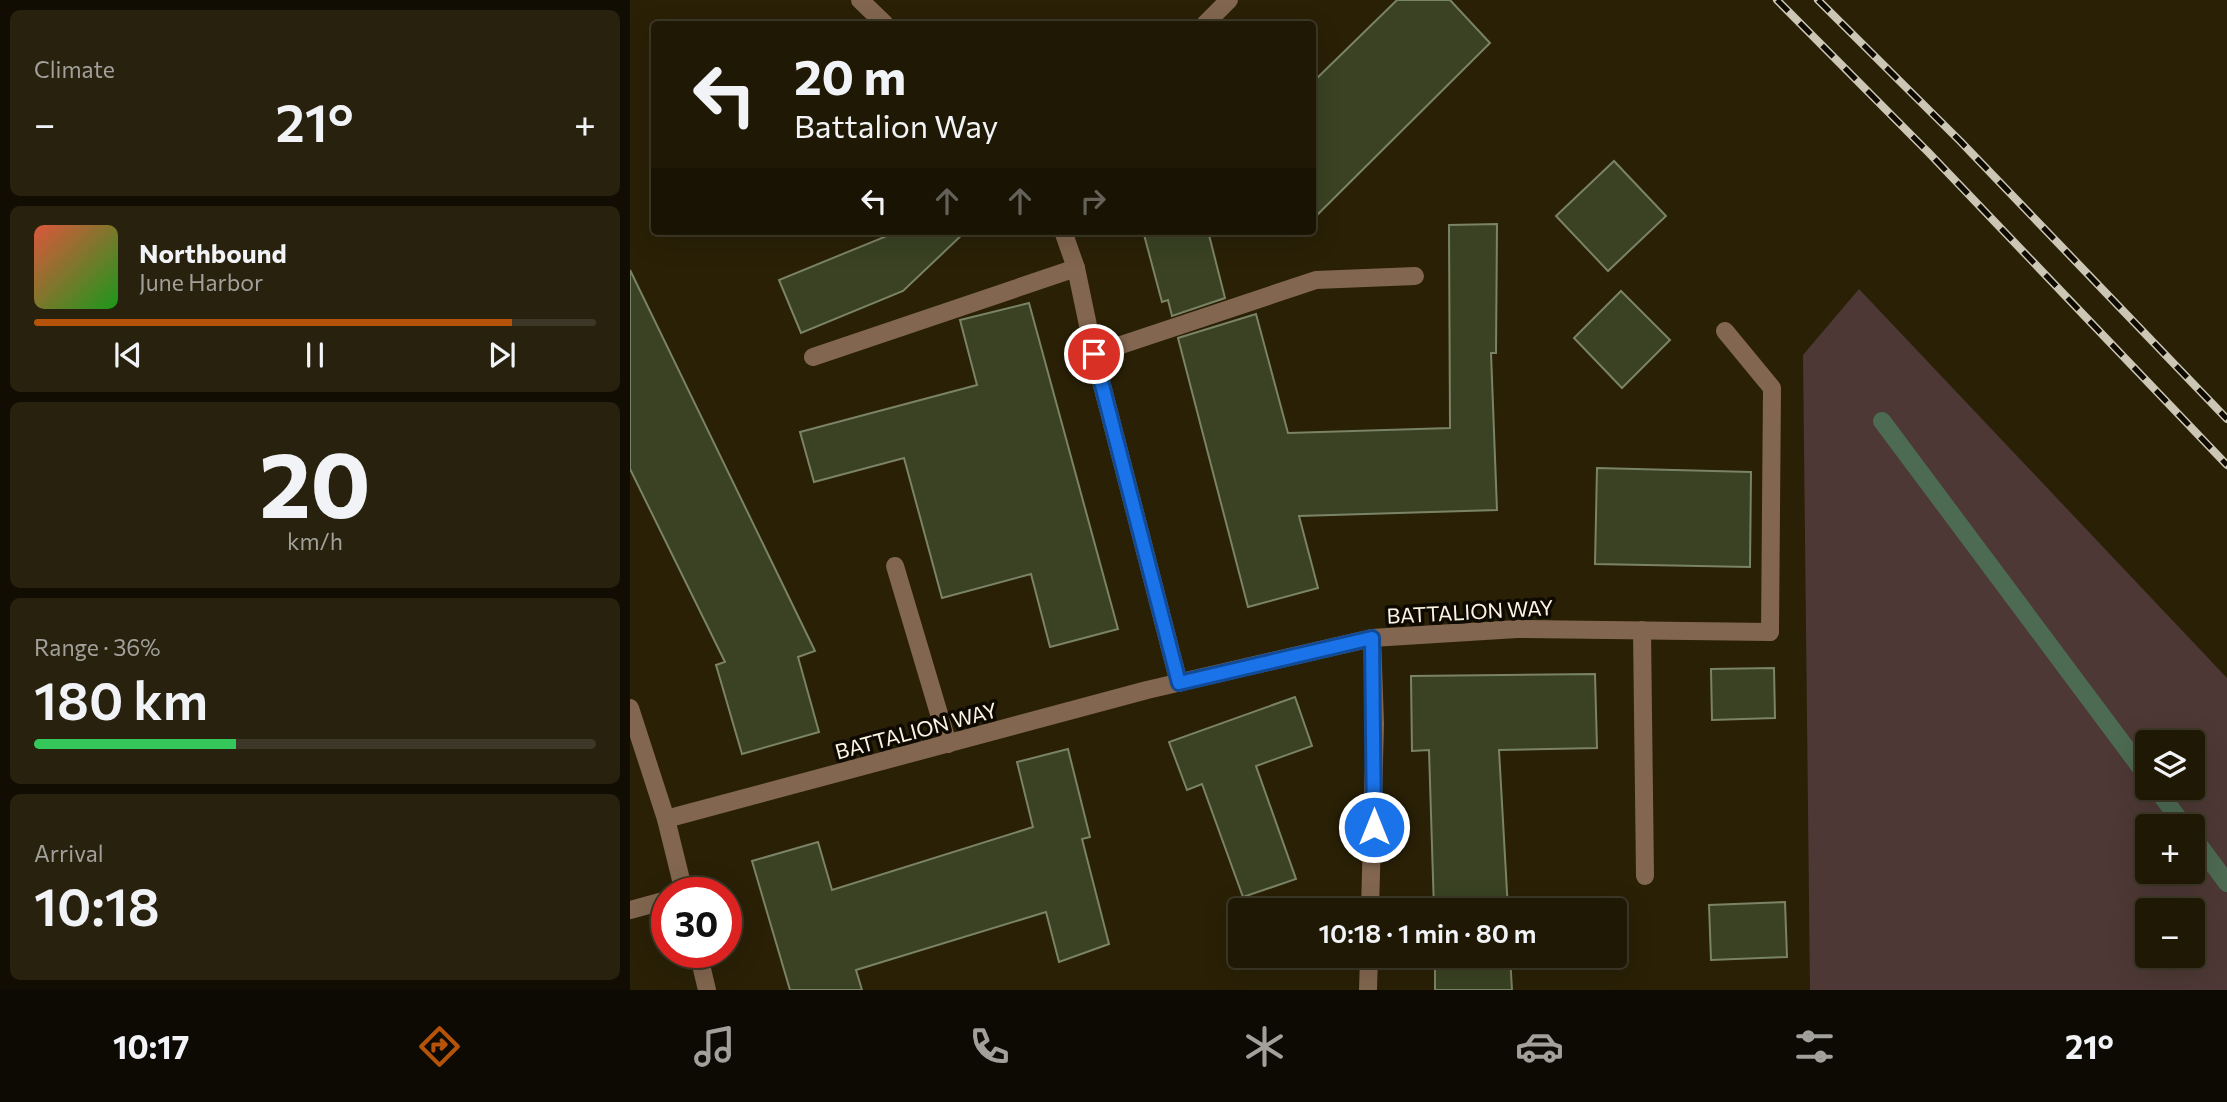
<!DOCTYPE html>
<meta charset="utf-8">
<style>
:root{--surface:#1f1804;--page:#27210e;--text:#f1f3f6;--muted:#a1a09a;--line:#3c3726;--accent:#b45309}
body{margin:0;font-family:Commissioner,sans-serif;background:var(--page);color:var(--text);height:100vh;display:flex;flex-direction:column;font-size:26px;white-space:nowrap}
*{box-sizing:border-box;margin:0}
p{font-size:23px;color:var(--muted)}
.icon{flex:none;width:38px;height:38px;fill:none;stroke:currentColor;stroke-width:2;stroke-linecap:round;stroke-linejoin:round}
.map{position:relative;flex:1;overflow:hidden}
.panel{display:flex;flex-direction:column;gap:10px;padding:10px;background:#110d02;width:630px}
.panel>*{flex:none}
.top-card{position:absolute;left:21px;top:21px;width:665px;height:214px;border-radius:7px;box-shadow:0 7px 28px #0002,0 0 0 2px var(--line);background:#1f1804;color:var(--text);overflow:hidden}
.buttons{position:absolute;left:1505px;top:730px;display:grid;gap:14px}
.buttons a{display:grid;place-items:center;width:70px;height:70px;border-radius:7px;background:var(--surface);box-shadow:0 7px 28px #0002,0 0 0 2px var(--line);font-size:35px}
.speed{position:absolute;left:21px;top:877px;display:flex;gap:14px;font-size:35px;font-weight:700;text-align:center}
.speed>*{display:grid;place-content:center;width:91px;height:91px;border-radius:50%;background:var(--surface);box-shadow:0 7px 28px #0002,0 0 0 2px var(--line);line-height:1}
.speed .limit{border:10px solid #d22;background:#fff;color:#111}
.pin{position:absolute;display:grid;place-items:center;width:60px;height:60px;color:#fff;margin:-30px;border:4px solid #fff;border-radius:50%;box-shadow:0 2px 7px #0007}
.me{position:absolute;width:77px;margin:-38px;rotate:0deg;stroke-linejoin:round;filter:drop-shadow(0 0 5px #0008)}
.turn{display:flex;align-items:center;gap:24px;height:147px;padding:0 28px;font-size:32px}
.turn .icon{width:91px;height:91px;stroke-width:2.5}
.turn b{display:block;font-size:49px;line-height:60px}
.lanes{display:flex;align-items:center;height:66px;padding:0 28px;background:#0003;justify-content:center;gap:35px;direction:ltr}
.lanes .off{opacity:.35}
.big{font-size:52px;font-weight:600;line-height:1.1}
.panel .tile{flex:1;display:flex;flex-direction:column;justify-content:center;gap:10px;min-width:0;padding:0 24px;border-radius:10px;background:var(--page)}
.panel .dial{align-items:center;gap:0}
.dial b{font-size:91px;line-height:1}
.song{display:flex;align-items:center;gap:21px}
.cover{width:84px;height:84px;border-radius:10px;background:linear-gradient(135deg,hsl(10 70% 55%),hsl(120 70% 35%))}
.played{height:7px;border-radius:4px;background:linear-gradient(90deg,var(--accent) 85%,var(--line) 85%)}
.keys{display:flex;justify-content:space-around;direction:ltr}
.heat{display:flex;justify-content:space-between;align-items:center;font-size:38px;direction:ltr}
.charge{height:10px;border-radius:5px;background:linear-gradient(90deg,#34c759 36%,var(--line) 0)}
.trip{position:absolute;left:598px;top:898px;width:399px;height:70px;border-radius:7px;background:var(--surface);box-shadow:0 7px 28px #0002,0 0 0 2px var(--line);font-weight:600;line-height:70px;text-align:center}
.dock{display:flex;height:112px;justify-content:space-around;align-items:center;background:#0c0a02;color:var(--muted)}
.dock .icon{width:49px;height:49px}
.dock .active{color:var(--accent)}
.dock b{font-size:32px;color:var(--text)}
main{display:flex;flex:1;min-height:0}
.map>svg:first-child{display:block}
</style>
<main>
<section class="panel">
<div class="tile"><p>Climate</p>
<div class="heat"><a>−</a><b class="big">21°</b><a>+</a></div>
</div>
<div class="tile">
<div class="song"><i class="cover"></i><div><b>Northbound</b><p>June Harbor</p></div></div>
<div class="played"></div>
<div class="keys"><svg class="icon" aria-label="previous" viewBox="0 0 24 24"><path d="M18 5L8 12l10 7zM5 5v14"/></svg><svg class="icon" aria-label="pause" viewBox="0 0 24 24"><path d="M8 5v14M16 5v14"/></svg><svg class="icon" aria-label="next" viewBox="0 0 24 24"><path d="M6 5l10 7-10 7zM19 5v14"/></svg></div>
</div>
<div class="tile dial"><b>20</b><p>km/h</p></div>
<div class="tile"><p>Range · 36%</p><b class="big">180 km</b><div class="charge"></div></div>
<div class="tile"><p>Arrival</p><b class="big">10:18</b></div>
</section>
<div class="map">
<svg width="1597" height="990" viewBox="0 0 1597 990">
<rect width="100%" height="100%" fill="#292006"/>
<path fill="#4d3835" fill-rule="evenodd" d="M 1229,289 L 1597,678 L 1597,990 L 1180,990 L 1173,355 ZM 1517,742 L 1563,742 L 1563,788 L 1517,788 ZM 1517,826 L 1563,826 L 1563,872 L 1517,872 ZM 1517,910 L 1563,910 L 1563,956 L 1517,956 Z"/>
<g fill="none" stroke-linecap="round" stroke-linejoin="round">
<g stroke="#4d6a52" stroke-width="18">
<polyline points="1252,421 1517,776"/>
<polyline points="1526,788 1554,826"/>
<polyline points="1563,837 1597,883"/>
</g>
</g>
<g fill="#3a4223" stroke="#7b8366" stroke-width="2">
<polygon points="767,0 820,0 860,43 682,220 682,83"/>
<polygon points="984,161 1036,216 978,271 926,216"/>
<polygon points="867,224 866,353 861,353 867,510 669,516 688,588 618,607 548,338 626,314 658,433 820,428 819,225"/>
<polygon points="269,231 336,231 273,291 171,333 149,280"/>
<polygon points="513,231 578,231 595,298 542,316 538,300 532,302"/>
<polygon points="0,270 185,651 168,657 189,732 112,754 86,665 95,662 0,469"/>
<polygon points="991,291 1040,340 992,388 944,338"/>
<polygon points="399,303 488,629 420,647 401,574 312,598 274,458 184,482 170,432 347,385 330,320"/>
<polygon points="967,468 1121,472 1120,567 965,564"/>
<polygon points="1144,668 1145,718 1082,720 1081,669"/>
<polygon points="965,674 967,748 869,750 878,910 804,910 799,750 782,751 781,676"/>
<polygon points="665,697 682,746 626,766 666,879 613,897 572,784 557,790 539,742"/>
<polygon points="438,749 460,837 452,839 479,944 429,962 416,912 226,970 232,990 160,990 122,861 188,842 202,890 403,827 387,762"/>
<polygon points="1155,902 1157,957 1081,960 1079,905"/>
<polygon points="805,956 880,956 882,990 805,990"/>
</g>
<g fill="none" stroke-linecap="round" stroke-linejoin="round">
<g stroke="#82664f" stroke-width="18">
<polyline points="1095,331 1142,388 1140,632"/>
<polyline points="464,354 686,280 785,276"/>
<polyline points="183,357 446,268"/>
<polyline points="265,566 318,744"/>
<polyline points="1012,630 1015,876"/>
<polyline points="0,910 37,900"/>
</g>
<g stroke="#82664f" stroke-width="18">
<polyline points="230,0 255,24"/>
<polyline points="575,24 599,0"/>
<polyline points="433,231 446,268 464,354 549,683"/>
<polyline points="0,708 36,819 54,892"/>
<polyline points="36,819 517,690 742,638 887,629 1140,632"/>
<polyline points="740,910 745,724 742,638"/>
<polyline points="68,952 77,990"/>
<polyline points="738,990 739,956"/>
</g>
<g stroke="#ccc6b4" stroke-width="8">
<g id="rail">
<polyline points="1147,0 1298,152 1597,465"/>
<polyline points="1188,0 1330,141 1597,419"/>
</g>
</g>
<use href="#rail" stroke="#0e0a02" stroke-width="5" stroke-dasharray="16" stroke-linecap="butt"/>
</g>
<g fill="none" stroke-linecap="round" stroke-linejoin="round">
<g stroke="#114b97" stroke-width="18">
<polyline id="route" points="464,354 549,683 742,638 744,827"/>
</g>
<use href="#route" stroke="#1a73e8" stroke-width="12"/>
</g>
<g text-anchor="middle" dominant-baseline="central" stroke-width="7" stroke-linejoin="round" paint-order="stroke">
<g font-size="21" fill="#faf4e5" stroke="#0e0a02">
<text transform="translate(840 611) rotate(-3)">BATTALION WAY</text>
<text transform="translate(286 730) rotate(-15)">BATTALION WAY</text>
</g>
</g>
</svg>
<div class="buttons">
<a><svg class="icon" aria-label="layers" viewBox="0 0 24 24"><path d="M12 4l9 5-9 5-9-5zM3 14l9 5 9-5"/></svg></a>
<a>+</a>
<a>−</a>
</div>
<div class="speed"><div class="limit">30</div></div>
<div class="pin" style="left:464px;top:354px;background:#d93025"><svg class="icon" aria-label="arrive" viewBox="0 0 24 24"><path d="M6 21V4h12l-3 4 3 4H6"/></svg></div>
<svg class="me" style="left:744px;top:827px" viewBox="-20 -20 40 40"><circle r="17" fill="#1a73e8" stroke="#fff" stroke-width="3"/><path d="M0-11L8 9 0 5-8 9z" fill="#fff"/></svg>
<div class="trip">10:18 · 1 min · 80 m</div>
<div class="top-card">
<div class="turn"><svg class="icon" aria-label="left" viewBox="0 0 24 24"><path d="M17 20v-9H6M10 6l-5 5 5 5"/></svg><div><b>20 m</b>Battalion Way</div></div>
<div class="lanes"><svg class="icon" aria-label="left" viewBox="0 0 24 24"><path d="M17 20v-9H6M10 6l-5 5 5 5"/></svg><svg class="icon off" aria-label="ahead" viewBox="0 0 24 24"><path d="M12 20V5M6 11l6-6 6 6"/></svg><svg class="icon off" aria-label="ahead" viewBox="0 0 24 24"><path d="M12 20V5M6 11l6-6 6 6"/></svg><svg class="icon off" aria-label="right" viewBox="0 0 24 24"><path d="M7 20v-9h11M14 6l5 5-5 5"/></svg></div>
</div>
</div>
</main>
<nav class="dock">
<b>10:17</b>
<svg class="icon active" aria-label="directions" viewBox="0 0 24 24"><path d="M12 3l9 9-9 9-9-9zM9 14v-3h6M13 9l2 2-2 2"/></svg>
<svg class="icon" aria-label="music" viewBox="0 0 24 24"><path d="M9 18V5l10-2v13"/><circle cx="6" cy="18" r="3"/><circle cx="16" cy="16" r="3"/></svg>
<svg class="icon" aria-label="phone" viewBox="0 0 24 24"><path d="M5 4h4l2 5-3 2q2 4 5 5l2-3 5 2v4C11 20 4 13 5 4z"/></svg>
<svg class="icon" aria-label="climate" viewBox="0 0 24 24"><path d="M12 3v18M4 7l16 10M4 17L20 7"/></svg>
<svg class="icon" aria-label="car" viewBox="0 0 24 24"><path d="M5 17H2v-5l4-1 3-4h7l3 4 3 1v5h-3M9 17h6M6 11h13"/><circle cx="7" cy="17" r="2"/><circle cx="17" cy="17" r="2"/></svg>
<svg class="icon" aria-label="filters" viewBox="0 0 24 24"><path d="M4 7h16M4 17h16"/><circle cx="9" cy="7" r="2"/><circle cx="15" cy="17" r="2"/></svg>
<b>21°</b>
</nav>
